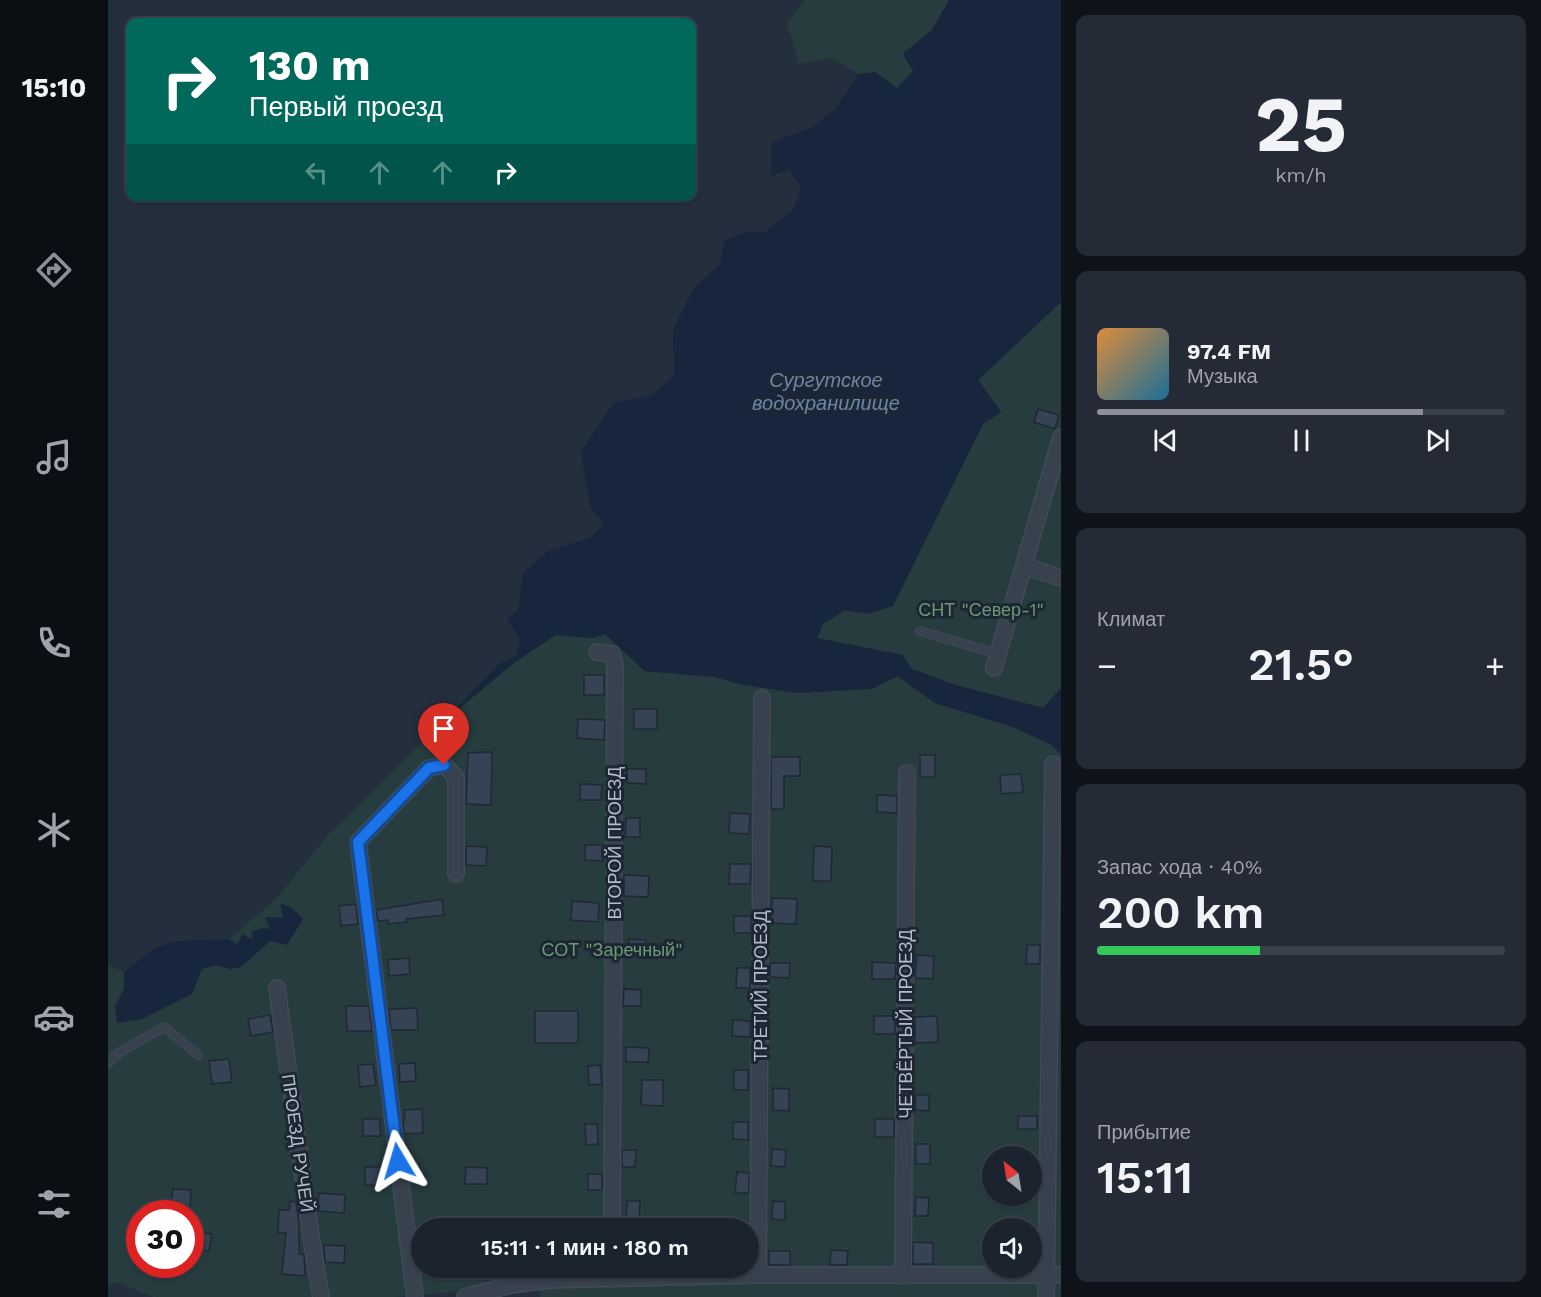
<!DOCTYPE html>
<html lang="ru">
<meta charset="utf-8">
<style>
:root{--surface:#1b232e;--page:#242b36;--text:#f1f3f6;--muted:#a0a4aa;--line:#39404a;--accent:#8c9099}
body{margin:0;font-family:"Work Sans",sans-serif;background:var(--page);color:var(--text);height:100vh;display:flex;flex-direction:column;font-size:22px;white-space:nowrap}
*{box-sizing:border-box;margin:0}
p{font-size:20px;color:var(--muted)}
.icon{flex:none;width:33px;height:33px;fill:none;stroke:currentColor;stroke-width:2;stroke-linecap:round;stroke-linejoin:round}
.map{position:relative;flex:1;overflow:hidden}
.panel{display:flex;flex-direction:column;gap:15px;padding:15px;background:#0f1319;width:480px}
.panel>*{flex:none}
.banner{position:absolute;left:18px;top:18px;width:570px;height:183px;border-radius:12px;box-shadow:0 2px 4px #0004,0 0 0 2px var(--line);background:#00695c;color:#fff;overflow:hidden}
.needle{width:39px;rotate:330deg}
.buttons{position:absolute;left:874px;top:1146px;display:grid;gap:12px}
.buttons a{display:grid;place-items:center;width:60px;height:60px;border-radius:50%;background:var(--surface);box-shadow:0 2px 4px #0004,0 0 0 2px var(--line);font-size:30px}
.speed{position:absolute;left:18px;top:1200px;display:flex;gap:12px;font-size:30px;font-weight:700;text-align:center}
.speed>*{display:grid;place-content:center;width:78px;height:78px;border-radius:50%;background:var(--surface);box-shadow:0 2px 4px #0004,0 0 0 2px var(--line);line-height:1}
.speed .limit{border:9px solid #d22;background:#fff;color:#111}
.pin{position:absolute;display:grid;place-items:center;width:51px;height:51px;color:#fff;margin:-62px -26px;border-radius:50% 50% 50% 0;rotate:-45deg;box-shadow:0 0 6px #0007}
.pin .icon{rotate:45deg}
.me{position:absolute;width:66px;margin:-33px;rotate:353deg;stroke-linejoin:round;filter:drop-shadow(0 0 4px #0008)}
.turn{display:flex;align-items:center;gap:21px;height:126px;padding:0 24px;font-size:27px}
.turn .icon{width:78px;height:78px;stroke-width:2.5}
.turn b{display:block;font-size:42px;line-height:51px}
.lanes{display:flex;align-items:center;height:57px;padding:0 24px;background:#0003;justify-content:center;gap:30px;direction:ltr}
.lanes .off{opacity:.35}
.big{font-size:45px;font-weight:600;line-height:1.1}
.panel .card{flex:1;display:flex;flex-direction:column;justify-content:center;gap:9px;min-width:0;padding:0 21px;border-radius:12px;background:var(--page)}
.panel .dial{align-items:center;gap:0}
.dial b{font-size:78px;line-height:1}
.song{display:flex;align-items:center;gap:18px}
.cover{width:72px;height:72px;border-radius:9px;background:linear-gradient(135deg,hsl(30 70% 55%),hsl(200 70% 35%))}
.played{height:6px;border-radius:3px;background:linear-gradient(90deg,var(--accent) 80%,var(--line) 80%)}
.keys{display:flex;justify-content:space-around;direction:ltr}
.heat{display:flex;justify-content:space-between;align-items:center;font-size:33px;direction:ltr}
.charge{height:9px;border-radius:4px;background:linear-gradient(90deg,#34c759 40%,var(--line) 0)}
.trip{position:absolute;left:303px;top:1218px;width:348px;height:60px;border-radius:30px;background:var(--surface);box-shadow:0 2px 4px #0004,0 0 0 2px var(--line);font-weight:600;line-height:60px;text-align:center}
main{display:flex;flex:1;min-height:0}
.menu{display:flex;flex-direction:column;width:108px;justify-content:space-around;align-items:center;background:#0b0e12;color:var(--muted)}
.menu .icon{width:42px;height:42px}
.menu .current{color:var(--accent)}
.menu b{font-size:27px;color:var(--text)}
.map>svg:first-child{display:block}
</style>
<main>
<nav class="menu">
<b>15:10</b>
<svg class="icon current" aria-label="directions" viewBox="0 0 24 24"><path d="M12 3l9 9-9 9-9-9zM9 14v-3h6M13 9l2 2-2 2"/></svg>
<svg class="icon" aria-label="music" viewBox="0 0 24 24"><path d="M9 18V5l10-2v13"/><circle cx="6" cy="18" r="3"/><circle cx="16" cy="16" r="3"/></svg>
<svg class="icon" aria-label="phone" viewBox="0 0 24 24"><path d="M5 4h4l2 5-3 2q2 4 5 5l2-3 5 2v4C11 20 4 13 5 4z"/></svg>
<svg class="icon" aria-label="climate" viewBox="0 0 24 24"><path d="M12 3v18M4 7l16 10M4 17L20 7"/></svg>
<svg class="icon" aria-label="car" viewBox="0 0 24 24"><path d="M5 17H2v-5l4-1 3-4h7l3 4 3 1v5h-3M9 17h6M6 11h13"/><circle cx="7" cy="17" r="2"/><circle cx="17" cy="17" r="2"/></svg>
<svg class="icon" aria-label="filters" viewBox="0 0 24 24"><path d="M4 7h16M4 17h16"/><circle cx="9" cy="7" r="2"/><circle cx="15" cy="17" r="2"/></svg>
</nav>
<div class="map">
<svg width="953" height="1297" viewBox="0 0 953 1297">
<rect width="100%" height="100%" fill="#242f3e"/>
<g fill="#263c3f" fill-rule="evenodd">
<polygon points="697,0 841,0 824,30 795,53 806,71 789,89 767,73 751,74 722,58 691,64 679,23"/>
<polygon points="953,302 953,688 936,708 844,684 804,669 709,639 715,624 737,610 759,614 851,470 875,424 893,412 870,380"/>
<path d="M 497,634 L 537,671 L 607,677 L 631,684 L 689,693 L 763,689 L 790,676 L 827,703 L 905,727 L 942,744 L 953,754 L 953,1297 L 432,1297 L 433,1272 L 403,1276 L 338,1293 L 288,1297 L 45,1297 L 9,1282 L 0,1285 L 0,965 L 16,972 L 16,989 L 7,1007 L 84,994 L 94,969 L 109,965 L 121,939 L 168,899 L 219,836 L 336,721 L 406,663 L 448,635 L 485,638 ZM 885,1156 L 924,1156 L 924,1196 L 885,1196 ZM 32,1214 L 82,1214 L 82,1264 L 32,1264 ZM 314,1228 L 640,1228 L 640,1268 L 314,1268 ZM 885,1228 L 924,1228 L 924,1268 L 885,1268 Z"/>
</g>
<g fill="#17263c">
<polygon points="841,0 953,0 953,302 870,380 893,412 875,424 785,606 759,614 737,610 715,624 709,638 795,655 804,669 844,684 935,708 953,688 953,754 942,744 905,727 827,703 790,676 763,689 689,693 631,684 607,677 537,671 497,634 485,638 447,635 406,663 336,721 392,663 408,656 412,639 399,619 410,610 415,573 440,551 482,538 497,523 483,509 473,452 506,402 545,395 566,375 565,329 585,289 612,264 616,241 639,232 657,232 685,210 693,188 681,170 663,176 663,143 705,127 726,110 751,74 767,72 789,88 805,71 795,54 824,30"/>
<polygon points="172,903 184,908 195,919 179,945 162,941 133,967 123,969 108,965 94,969 84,994 34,1019 9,1023 7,1007 16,989 16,972 47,948 68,941 121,939 129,944 135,934 145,940 143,932 154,928 162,929 157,917 175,918"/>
</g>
<g fill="#364354" stroke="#1f2835" stroke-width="1.5">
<polygon points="930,409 951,415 947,429 926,422"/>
<rect x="476" y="675" width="20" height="20"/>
<rect x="526" y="709" width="23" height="20"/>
<polygon points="470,719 497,720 496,740 469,738"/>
<polygon points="384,752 383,805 358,804 360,753"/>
<rect x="812" y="755" width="15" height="22"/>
<polygon points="663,757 692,757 692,776 676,776 676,809 663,809"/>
<polygon points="519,769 538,769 538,784 519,783"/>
<polygon points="913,774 915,792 893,794 892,775"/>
<polygon points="472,784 494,785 493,800 472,800"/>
<polygon points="769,795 789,796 789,813 769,812"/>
<polygon points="622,813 642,814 641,834 621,833"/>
<polygon points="518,818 532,818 532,837 517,837"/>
<polygon points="477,845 496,845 495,861 477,860"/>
<polygon points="358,846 379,847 378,866 358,865"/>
<polygon points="706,846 724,847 723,881 705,881"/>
<polygon points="622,864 643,864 642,884 621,884"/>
<polygon points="516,875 541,876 540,897 516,896"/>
<polygon points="664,898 689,899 688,924 663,923"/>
<polygon points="334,899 336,915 298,919 299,922 281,924 280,920 270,921 268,910"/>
<polygon points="464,901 491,903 490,922 463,920"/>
<polygon points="248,904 250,924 233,926 231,906"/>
<rect x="626" y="916" width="17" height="17"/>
<polygon points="521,939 538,940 537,954 520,954"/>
<polygon points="919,945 932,945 932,964 918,964"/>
<polygon points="809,955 826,956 825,979 807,978"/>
<polygon points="301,958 302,974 281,976 280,960"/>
<polygon points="764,962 788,963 787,979 764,979"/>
<polygon points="662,963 682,963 681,978 662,977"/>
<polygon points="629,968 642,968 642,988 628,988"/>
<polygon points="516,989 533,990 533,1006 515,1006"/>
<polygon points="238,1006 261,1006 264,1031 239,1031"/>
<polygon points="309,1008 310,1030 283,1030 281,1009"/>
<rect x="427" y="1011" width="43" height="32"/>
<polygon points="162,1015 165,1032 143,1036 140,1019"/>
<rect x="766" y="1016" width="21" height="18"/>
<polygon points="829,1016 830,1042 807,1043 807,1017"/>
<polygon points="625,1020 642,1021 642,1037 624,1036"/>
<polygon points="518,1047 541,1048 540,1062 518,1062"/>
<polygon points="121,1059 124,1082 104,1084 101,1061"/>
<polygon points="307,1063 308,1081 292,1082 291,1064"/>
<polygon points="265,1064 268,1085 252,1087 250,1065"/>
<polygon points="492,1065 494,1084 481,1085 480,1066"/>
<rect x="626" y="1070" width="14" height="20"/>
<polygon points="534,1080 555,1080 555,1106 533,1105"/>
<polygon points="665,1088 681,1089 681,1111 665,1110"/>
<polygon points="808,1095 821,1095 821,1111 807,1110"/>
<polygon points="314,1109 315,1133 296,1134 295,1120 297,1120 296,1110"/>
<rect x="910" y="1116" width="19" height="13"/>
<polygon points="255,1119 271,1119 273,1136 255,1136"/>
<rect x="767" y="1119" width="19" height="18"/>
<polygon points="625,1122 640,1122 640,1140 625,1139"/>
<polygon points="477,1124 489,1124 490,1144 478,1145"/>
<rect x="808" y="1144" width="14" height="20"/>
<polygon points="664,1149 678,1150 677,1167 663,1166"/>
<polygon points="514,1150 528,1150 527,1167 514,1167"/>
<rect x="257" y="1167" width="21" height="18"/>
<polygon points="358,1167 379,1168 379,1184 357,1184"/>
<polygon points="629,1172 641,1173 641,1193 627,1193"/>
<rect x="480" y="1174" width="14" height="16"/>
<polygon points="65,1189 83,1190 82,1208 63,1206"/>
<polygon points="211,1193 237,1195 236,1213 209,1211"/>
<polygon points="808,1197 821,1198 820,1216 807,1216"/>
<polygon points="182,1201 188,1202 191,1224 191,1254 196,1255 197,1276 174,1274 178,1233 170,1233 171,1210 181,1210"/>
<polygon points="519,1201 532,1201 531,1220 518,1220"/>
<polygon points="665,1201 677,1202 677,1220 664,1219"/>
<polygon points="87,1232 104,1234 101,1251 84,1248"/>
<polygon points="805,1242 825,1243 825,1264 805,1264"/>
<polygon points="216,1245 237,1246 236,1263 217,1262"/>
<polygon points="723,1250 740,1251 739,1265 722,1265"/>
<rect x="661" y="1251" width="21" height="14"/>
</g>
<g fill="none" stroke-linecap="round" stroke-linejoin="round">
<g stroke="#414a57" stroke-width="10">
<g id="service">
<polyline points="812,631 890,654"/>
<polyline points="0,1063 12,1052 56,1027 90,1055"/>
</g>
</g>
<g stroke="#414a57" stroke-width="18">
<g id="minor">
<polyline points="916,566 953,578"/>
<polyline points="489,652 504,654 507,665 504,1228"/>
<polyline points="886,668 953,437"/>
<polyline points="169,988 203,1237 213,1297"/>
<polyline points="650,1275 654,698"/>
<polyline points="795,1276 799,773"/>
<polyline points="307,1297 250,842 321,768 336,765 348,777 348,874"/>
<polyline points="357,1297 403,1285 440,1280 650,1275 953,1275"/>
<polyline points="938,1297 945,764"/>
</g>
</g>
<use href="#service" stroke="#38414e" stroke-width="8"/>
<use href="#minor" stroke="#38414e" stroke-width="15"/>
</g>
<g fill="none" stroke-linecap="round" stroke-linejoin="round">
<g stroke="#114b97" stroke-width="15">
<polyline id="route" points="290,1161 250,842 321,768 336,765"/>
</g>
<use href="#route" stroke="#1a73e8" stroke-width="10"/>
</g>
<g text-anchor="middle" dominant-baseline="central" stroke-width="6" stroke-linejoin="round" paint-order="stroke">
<g font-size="18" fill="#6b9a76" stroke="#1d2633">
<text x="873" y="609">СНТ "Север-1"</text>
<text x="504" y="949">СОТ "Заречный"</text>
</g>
<g font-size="18" fill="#b4bcc9" stroke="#1d2633">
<text transform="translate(506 843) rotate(-90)">ВТОРОЙ ПРОЕЗД</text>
<text transform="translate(652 986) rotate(-90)">ТРЕТИЙ ПРОЕЗД</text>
<text transform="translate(797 1024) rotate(-90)">ЧЕТВЁРТЫЙ ПРОЕЗД</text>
<text transform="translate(190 1143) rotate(82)">ПРОЕЗД РУЧЕЙ</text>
</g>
<g font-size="20" font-style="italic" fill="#6d86a8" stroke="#1d2633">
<text x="718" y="380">Сургутское<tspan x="718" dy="23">водохранилище</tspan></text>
</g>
</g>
</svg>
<div class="buttons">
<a><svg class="needle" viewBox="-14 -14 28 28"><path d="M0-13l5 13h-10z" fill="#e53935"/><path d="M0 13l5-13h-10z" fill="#a0a4aa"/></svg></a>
<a><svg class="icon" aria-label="sound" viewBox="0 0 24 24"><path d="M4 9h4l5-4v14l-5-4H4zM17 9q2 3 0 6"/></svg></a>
</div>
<div class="speed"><div class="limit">30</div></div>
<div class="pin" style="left:336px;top:765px;background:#d93025"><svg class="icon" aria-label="arrive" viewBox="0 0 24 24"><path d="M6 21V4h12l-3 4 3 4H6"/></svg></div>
<svg class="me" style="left:290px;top:1161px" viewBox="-20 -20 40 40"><path d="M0-17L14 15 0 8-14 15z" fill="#1a73e8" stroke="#fff" stroke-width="4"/></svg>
<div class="trip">15:11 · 1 мин · 180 m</div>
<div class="banner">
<div class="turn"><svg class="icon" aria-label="right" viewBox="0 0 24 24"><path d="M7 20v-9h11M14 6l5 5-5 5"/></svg><div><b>130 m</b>Первый проезд</div></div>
<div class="lanes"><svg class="icon off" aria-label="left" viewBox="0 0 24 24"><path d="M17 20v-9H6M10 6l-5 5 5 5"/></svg><svg class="icon off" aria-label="ahead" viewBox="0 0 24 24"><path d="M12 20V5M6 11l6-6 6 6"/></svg><svg class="icon off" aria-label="ahead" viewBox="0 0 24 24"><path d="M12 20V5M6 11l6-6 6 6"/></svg><svg class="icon" aria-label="right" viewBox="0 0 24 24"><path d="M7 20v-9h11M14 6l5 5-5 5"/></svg></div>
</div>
</div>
<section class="panel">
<div class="card dial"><b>25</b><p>km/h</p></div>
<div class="card">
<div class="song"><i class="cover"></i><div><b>97.4 FM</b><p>Музыка</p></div></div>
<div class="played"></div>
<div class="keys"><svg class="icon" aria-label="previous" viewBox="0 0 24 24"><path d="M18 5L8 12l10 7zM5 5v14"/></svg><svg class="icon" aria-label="pause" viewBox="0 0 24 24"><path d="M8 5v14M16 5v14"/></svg><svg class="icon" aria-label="next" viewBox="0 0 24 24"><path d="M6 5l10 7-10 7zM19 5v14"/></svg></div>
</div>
<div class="card"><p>Климат</p>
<div class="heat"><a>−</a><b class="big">21.5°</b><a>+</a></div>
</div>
<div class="card"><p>Запас хода · 40%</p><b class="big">200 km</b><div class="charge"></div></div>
<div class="card"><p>Прибытие</p><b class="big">15:11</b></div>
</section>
</main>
